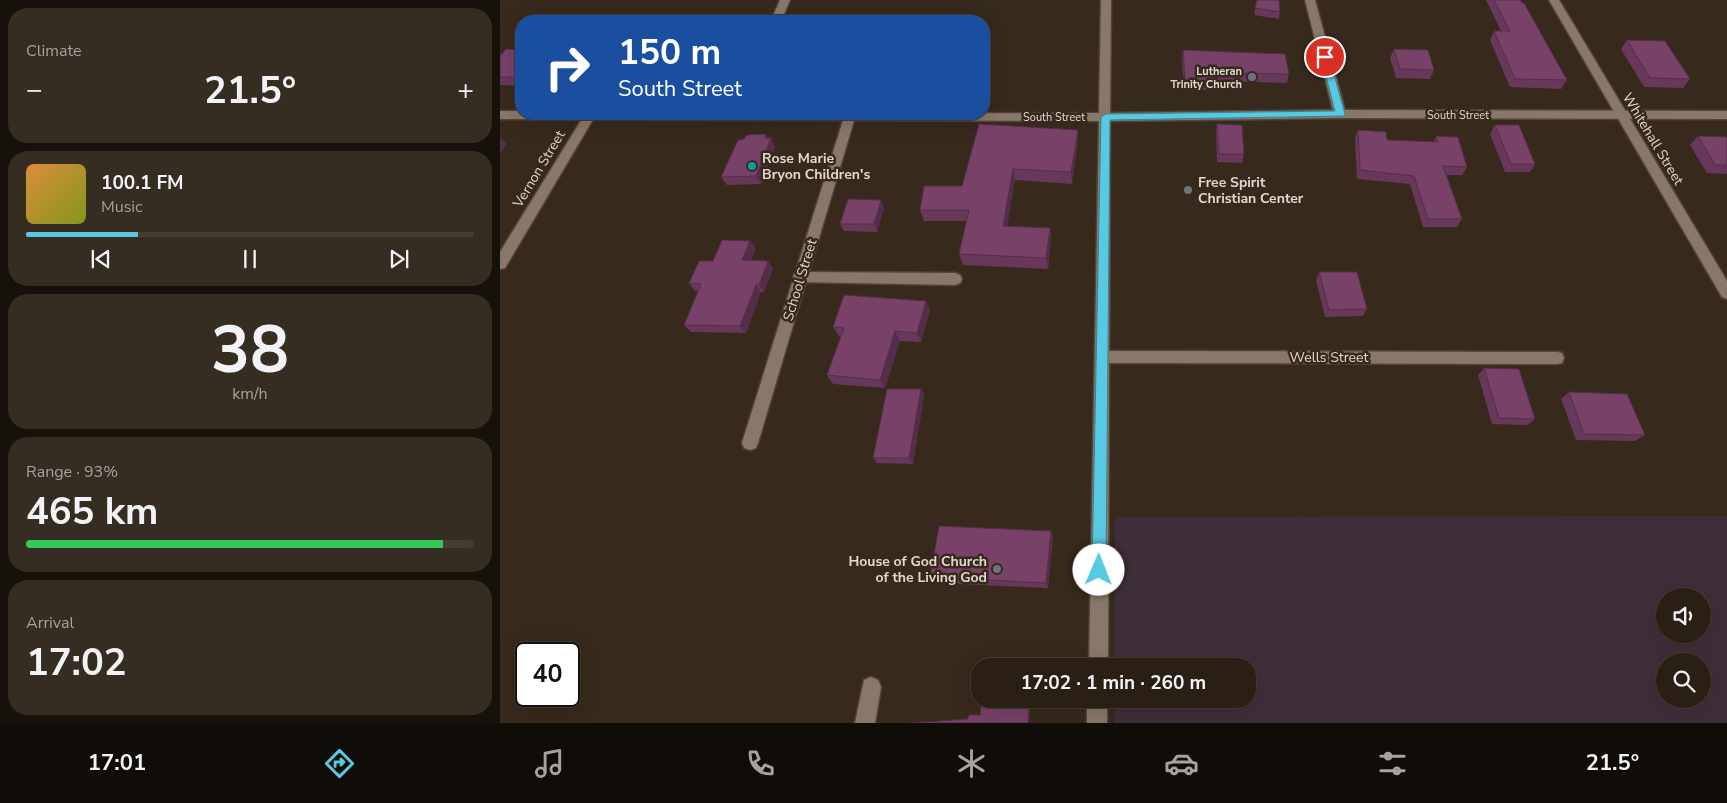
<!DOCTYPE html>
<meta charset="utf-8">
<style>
:root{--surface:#291f15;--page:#352c22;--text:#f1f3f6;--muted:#a5a2a0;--line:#453d34;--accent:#58c9e3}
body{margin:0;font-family:"Nunito Sans",sans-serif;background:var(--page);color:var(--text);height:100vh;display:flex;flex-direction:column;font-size:19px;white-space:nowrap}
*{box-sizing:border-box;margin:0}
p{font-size:16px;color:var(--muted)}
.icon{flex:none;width:28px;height:28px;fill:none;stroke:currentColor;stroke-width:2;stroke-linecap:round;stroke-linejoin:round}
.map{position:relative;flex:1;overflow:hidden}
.sheet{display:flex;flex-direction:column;gap:8px;padding:8px;background:#17110c;width:500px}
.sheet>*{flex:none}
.top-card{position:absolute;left:15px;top:15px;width:475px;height:105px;border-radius:20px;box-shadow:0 5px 20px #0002,0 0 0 1px var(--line);background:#1a4fa0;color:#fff;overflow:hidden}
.fabs{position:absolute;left:1156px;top:588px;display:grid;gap:10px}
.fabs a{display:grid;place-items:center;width:55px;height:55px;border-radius:50%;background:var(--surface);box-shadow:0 5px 20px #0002,0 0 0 1px var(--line);font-size:25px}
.speed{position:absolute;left:15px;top:642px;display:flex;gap:10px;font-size:25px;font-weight:700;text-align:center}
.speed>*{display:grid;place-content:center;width:65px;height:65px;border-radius:50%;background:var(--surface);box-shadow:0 5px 20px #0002,0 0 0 1px var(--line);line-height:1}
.speed .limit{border:2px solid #111;border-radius:8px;background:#fff;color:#111}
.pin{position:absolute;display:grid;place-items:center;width:42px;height:42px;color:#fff;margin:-21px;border:2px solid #fff;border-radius:50%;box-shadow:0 1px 5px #0007}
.me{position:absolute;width:55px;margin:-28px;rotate:1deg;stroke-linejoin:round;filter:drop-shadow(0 0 4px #0008)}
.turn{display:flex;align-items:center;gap:18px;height:105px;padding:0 20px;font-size:22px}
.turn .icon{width:65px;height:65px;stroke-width:2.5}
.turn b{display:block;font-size:35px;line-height:42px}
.big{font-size:38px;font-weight:700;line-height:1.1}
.sheet .widget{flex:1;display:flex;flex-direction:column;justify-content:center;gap:8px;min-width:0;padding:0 18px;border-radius:20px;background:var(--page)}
.sheet .dial{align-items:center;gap:0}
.dial b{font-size:65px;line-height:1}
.song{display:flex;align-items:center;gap:15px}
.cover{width:60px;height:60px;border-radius:8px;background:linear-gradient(135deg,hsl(30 70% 55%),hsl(70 70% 35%))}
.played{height:5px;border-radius:2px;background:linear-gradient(90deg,var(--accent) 25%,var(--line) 25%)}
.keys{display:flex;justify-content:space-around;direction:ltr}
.heat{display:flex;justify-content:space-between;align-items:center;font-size:28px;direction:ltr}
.charge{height:8px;border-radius:4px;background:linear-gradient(90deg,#34c759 93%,var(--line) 0)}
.trip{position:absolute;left:471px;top:658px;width:285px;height:50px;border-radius:20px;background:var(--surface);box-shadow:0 5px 20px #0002,0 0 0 1px var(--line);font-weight:700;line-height:50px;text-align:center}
.tab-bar{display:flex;height:80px;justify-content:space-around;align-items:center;background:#100c08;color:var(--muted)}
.tab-bar .icon{width:35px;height:35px}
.tab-bar .selected{color:var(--accent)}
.tab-bar b{font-size:22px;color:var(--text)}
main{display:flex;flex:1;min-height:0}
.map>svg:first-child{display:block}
</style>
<main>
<section class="sheet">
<div class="widget"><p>Climate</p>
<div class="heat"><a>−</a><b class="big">21.5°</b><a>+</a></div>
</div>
<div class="widget">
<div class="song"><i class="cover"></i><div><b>100.1 FM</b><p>Music</p></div></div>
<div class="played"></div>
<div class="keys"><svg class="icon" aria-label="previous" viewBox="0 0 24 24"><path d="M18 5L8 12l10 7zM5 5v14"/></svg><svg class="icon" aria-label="pause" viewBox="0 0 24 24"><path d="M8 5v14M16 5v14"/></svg><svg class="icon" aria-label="next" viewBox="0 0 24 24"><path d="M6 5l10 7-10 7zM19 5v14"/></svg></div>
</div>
<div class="widget dial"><b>38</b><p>km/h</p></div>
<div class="widget"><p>Range · 93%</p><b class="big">465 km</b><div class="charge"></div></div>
<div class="widget"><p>Arrival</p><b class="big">17:02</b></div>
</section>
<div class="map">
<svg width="1227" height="723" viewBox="0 0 1227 723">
<rect width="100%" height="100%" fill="#37291c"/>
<path fill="#3e2e39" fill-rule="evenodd" d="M 1227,516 L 1227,723 L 614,723 L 614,699 L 748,699 L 748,666 L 614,666 L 615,517 ZM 1165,596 L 1202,596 L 1202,634 L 1165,634 ZM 1165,661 L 1202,661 L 1202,699 L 1165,699 Z"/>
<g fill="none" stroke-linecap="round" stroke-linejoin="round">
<g stroke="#504539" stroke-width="3">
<polygon id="lane" points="300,272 455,273 460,275 462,279 460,283 455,285 300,282 295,281 293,277 295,273"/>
</g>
<g stroke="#504539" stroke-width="3">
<g id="street">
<polygon points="280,0 290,0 281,21 271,21"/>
<polygon points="805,0 815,0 846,114 844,117 840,118 834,114"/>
<polygon points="1049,0 1059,0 1227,281 1227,299 1222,297"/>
<polygon points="85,114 93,114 95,116 5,268 0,269 0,252"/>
<polygon points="345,114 351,114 355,117 258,443 256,448 250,450 244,448 242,443"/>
<polygon points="602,351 1057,352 1062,353 1064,358 1062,363 1057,364 602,363 597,362 595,357 597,352"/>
<polygon points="371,677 378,680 381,687 375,723 355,723 364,680"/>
</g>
</g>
<g stroke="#504539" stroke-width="3">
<g id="secondary">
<polygon points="601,0 611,0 610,113 840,110 1227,111 1227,119 840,118 610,121 608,666 589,666 599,121 0,119 0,111 21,111 21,114 599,113"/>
<rect x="587" y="699" width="20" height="24"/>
</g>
</g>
<use href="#lane" fill="#897869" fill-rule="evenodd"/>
<use href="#street" fill="#897869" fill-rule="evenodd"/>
<use href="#secondary" fill="#897869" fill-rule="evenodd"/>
</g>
<g fill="#673859">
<polygon points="757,0 780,12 779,19 754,15"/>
<polygon points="986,0 1020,0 1067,80 1061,89 1010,87 990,40 994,31 1001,31"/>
<polygon points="1127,40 1190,79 1183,88 1144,87 1121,49"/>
<polygon points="894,49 934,70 930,79 896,78 890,58"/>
<polygon points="21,50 21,86 0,85 0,54"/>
<polygon points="683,50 789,74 787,83 717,81 716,90 684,90 682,59"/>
<polygon points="717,124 744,154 742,163 717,162 716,132"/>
<polygon points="995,125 1035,164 1030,172 1005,172 990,134"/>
<polygon points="858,130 887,140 934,142 936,136 967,167 962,175 946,175 962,219 957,227 923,227 910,184 857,179 855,138"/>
<polygon points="1198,136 1227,137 1227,174 1207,173 1190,145"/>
<polygon points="268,138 271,138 275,147 261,184 227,185 221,177"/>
<polygon points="578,141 572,184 515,180 507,226 550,228 551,239 548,269 463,265 459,254 466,221 424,221 420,210 462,186"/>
<polygon points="384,208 377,232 344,231 340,224"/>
<polygon points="256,248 251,260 273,268 264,292 261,292 246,333 191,332 184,325 198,291 195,291 189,283 213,261"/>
<polygon points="819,272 867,309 863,316 825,317 816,280"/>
<polygon points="430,310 421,342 400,341 385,388 333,384 327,375 341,337 339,336 333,327"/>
<polygon points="984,368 1035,419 1028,425 992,424 978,375"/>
<polygon points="421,389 424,395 413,464 377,463 373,458"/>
<polygon points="1069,392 1145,435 1135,441 1076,440 1061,399"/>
<polygon points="551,531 553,537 548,588 435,583 430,577"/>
</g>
<g fill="#542e49">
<polygon points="578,130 578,141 572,184 571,172"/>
<polygon points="266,134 270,141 271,138 275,147 261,184 256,176"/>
<polygon points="0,137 7,144 0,154"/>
<polygon points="513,169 515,180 505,237 503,226"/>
<polygon points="381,200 384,208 377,232 374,224"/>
<polygon points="550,228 551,239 548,269 546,258"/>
<polygon points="250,241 256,248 248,268 242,260"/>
<polygon points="268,261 273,268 264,292 259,285"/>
<polygon points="256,285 261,292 246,333 240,326"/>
<polygon points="426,301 430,310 421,342 417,333"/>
<polygon points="395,331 400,341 385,388 380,380"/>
<polygon points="421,389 424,395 413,464 409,458"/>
<polygon points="551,531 553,537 548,588 546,583"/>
<polygon points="529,699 531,699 529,723 528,723"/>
</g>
<g fill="#784168" stroke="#542e49">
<polygon points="757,0 779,0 780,12 755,8"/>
<polygon points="994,0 1020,0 1022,3 1024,3 1067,80 1015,79 994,31 1010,31"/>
<polygon points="1127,40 1165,41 1190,79 1150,78"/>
<polygon points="6,49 21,50 21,77 0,77 0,54 2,54"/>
<polygon points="894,49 928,50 934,70 900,69"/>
<polygon points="683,50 785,54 789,74 716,73 717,82 685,81"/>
<polygon points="479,124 578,130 571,172 513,169 503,226 550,228 546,258 459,254 469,210 420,210 424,186 462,186"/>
<polygon points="717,124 742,125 744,154 719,154"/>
<polygon points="995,125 1019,125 1035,164 1011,164"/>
<polygon points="858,130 886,132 887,140 938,142 936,136 958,137 967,167 943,166 962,219 928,219 914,176 860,170"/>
<polygon points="266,134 265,138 271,138 256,176 221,177 238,140 244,139 247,135"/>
<polygon points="1198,136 1227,137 1227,165 1215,165"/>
<polygon points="348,199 381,200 374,224 340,224"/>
<polygon points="222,240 250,241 242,260 268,261 259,285 256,285 240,326 184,325 201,284 189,283 199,261 213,261"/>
<polygon points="819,272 857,272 867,309 829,310"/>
<polygon points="344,295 426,301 417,333 395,331 380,380 327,375 344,328 333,327"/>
<polygon points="984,368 1019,369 1035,419 999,418"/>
<polygon points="387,389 421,389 409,458 373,458"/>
<polygon points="1069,392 1127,394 1145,435 1084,434"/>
<polygon points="439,526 551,531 546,583 430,577"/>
<polygon points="482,699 529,699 528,723 410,723 468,719 469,715 480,715"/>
</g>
<polygon fill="#58c9e3" stroke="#398394" points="822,55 829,57 845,114 844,116 610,120 606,570 604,574 599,576 594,574 592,570 601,117 606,114 835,111 821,57"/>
<g fill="#6b7280" stroke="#37291c" stroke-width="2">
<circle cx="752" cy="77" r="5"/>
<circle cx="688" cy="190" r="5"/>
<circle cx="497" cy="569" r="5"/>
</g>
<circle fill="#0f9aa8" stroke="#37291c" stroke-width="2" cx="252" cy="166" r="5"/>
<g text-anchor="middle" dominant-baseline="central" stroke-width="5" stroke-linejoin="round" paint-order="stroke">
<g font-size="11" font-weight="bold" fill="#e0d7ce" stroke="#37291c" text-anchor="end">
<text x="742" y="71">Lutheran<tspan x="742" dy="13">Trinity Church</tspan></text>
</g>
<g font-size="11" fill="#e0d7ce" stroke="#37291c">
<text x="958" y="115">South Street</text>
<text x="554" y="117">South Street</text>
</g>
<g font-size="14" fill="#e0d7ce" stroke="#37291c">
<text transform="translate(1153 139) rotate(59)">Whitehall Street</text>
<text transform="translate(39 169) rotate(-59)">Vernon Street</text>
<text transform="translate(300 280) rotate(-73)">School Street</text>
<text x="829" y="357">Wells Street</text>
</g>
<g font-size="14" font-weight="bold" fill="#e0d7ce" stroke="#37291c" text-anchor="start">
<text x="262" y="158">Rose Marie<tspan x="262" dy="16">Bryon Children's</tspan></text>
<text x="698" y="182">Free Spirit<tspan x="698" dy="16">Christian Center</tspan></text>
<text x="487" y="561" text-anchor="end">House of God Church<tspan x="487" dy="16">of the Living God</tspan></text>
</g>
</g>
</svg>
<div class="fabs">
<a><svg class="icon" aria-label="sound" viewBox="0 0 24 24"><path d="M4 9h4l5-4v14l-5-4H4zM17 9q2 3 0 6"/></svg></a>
<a><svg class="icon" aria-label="search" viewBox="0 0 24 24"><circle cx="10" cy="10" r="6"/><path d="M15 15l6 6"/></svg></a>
</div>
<div class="speed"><div class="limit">40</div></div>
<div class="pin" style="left:825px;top:57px;background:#d93025"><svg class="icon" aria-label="arrive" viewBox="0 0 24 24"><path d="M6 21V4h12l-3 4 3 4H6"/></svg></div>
<svg class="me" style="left:599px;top:570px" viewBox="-20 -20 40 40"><circle r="19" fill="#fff"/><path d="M0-13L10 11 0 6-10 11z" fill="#58c9e3"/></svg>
<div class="trip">17:02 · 1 min · 260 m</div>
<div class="top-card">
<div class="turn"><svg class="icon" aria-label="right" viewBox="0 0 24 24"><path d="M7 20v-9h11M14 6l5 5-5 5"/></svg><div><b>150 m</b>South Street</div></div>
</div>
</div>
</main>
<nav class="tab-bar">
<b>17:01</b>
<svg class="icon selected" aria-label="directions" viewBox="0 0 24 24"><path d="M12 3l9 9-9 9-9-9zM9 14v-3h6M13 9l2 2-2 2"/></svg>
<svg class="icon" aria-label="music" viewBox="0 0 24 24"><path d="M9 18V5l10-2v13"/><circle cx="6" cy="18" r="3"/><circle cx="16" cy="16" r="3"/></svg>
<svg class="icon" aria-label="phone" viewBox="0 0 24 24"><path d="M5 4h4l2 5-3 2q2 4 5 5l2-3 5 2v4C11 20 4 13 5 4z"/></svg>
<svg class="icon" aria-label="climate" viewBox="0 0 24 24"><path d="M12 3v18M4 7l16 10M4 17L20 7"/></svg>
<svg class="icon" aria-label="car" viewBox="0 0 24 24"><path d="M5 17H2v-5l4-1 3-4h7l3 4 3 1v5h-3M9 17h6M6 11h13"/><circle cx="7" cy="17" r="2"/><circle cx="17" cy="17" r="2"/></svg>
<svg class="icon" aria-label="filters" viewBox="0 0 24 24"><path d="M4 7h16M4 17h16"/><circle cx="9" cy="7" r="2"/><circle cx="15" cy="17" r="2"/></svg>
<b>21.5°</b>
</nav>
